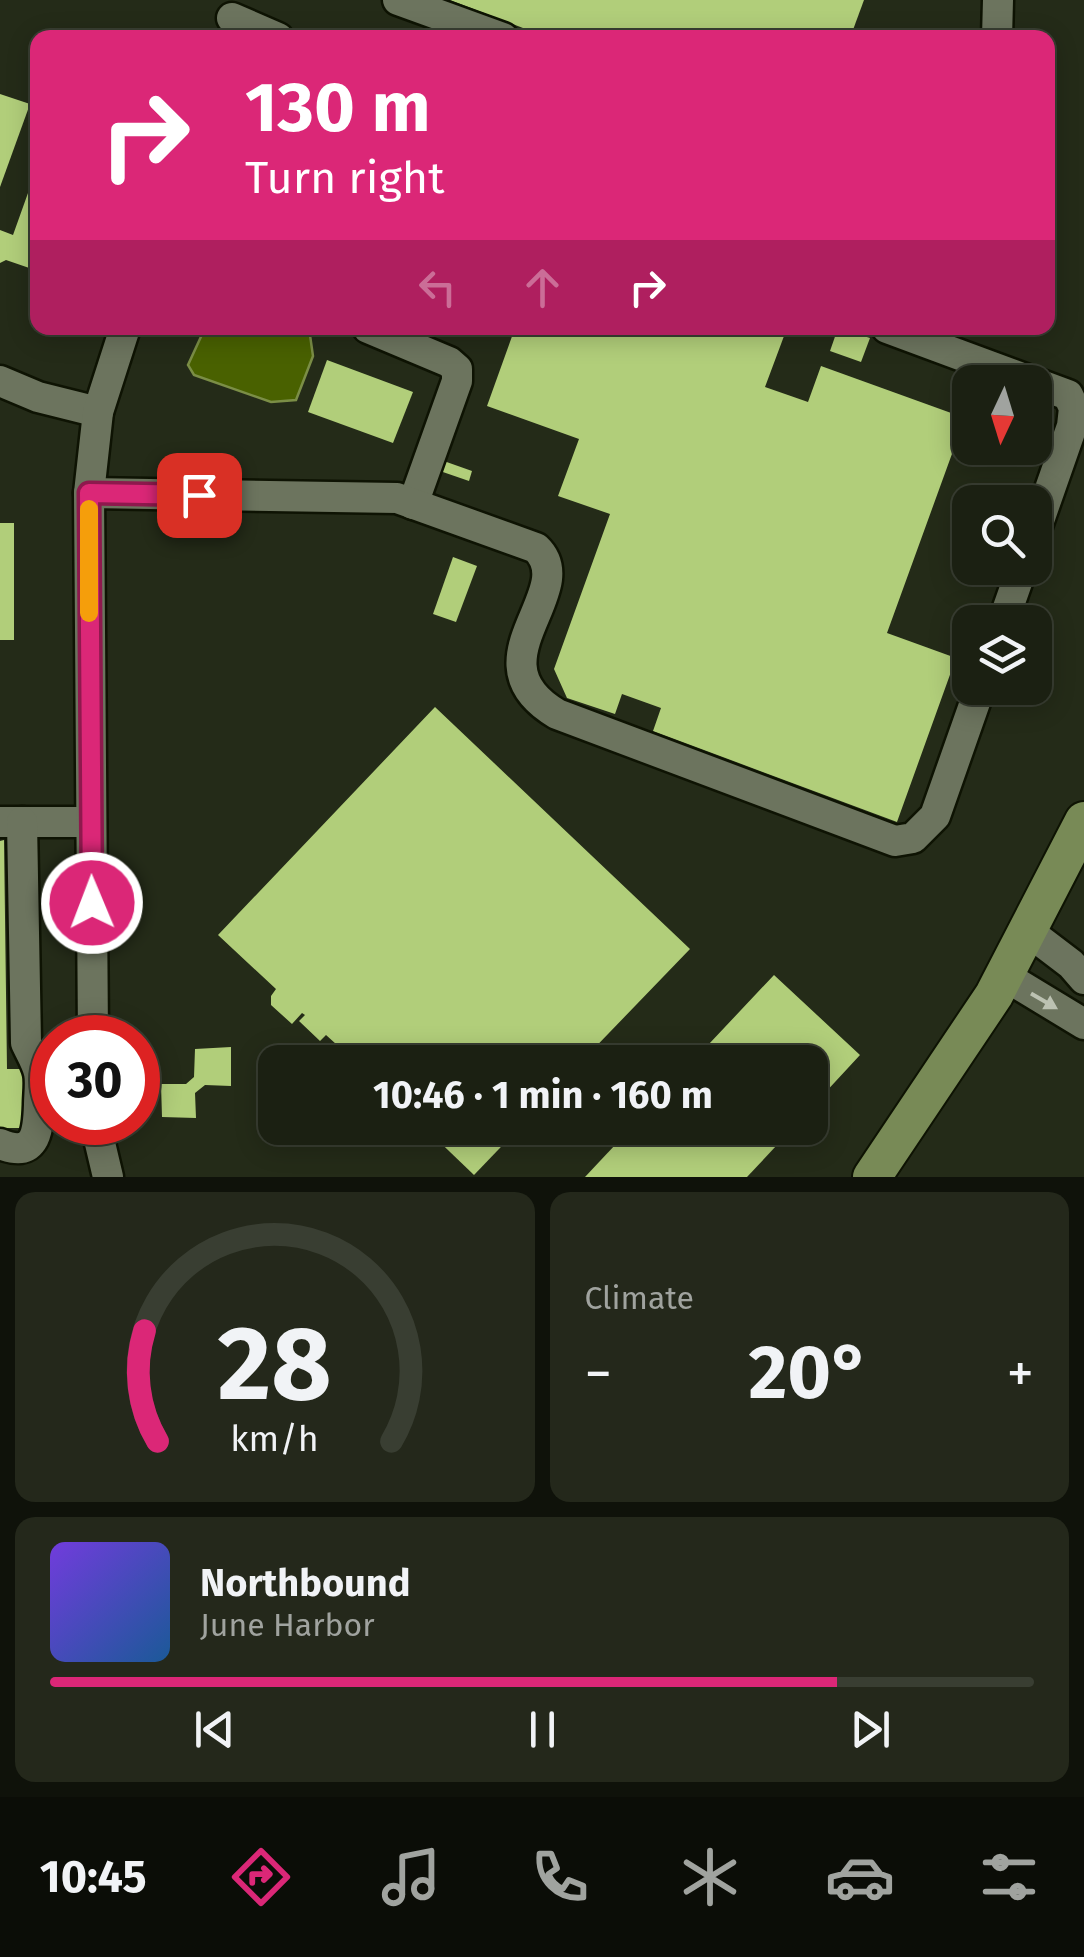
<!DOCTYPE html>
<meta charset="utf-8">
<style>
:root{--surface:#1b2012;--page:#24281b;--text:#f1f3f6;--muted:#a0a39f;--line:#393e32;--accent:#db2777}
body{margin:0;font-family:"Fira Sans",sans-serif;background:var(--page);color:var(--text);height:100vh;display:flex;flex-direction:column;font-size:38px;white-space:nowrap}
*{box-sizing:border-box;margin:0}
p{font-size:32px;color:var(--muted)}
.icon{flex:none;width:55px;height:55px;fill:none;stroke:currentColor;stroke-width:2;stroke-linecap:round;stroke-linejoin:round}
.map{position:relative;height:1177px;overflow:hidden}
.side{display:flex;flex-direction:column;gap:15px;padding:15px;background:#0f120a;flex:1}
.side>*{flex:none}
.hud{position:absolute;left:30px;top:30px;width:1025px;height:305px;border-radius:20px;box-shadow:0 5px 25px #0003,0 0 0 2px var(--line);background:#db2777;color:#fff;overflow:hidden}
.needle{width:65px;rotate:184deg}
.fabs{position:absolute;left:952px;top:365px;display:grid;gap:20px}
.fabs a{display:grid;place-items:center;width:100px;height:100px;border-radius:20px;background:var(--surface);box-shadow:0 5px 25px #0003,0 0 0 2px var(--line);font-size:50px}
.speed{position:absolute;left:30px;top:1015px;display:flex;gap:20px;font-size:50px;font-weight:700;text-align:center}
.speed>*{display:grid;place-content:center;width:130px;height:130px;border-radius:50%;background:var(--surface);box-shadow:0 5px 25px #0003,0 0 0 2px var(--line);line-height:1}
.speed .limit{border:15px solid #d22;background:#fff;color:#111}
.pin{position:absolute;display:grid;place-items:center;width:85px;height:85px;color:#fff;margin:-42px;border-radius:20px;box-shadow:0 5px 15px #0006}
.me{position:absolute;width:110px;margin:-55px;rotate:359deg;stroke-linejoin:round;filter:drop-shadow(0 0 8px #0008)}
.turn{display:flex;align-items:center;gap:35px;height:210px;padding:0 50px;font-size:45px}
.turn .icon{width:130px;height:130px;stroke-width:2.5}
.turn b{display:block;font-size:70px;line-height:85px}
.lanes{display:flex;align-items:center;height:95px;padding:0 50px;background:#0003;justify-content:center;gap:50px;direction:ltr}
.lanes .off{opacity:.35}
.big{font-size:75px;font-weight:700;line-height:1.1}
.side .tile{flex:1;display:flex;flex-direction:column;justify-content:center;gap:15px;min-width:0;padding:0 35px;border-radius:20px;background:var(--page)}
.side .dial{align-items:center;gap:0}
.dial svg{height:260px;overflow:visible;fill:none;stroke:var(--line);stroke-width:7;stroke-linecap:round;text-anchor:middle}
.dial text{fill:var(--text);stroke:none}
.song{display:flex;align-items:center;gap:30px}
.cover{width:120px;height:120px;border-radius:15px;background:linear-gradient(135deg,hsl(260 70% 55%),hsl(210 70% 35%))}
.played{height:10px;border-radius:5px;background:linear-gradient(90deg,var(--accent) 80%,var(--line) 80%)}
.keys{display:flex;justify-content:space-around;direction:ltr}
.heat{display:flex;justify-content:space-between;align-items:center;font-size:55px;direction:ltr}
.side .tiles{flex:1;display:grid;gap:15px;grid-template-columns:1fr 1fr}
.tile:last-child{grid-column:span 2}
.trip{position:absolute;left:258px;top:1045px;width:570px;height:100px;border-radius:20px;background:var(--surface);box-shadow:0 5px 25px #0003,0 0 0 2px var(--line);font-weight:700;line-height:100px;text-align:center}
.dock{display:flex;height:160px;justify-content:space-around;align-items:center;background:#0b0d07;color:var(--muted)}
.dock .icon{width:70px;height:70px}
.dock .selected{color:var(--accent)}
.dock b{font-size:45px;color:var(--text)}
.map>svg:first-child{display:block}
</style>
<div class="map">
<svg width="1084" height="1177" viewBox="0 0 1084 1177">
<rect width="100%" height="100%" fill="#242b18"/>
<polygon fill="#496100" stroke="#7b8e46" stroke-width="2.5" points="205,328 309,328 313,356 296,400 271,402 194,375 188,365"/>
<g fill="#b1ce7a">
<polygon points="450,0 864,0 850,38 549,38"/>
<polygon points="0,94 30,104 0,187"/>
<polygon points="38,165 38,271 6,260 0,263 0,230 13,235"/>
<polygon points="515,328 787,328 765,387 808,402 821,366 965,418 887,633 956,658 897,822 653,731 661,708 622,694 615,714 567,698 554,669 610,514 558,496 579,439 487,406"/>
<polygon points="838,328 870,338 861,362 830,351"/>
<polygon points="327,360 413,392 393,443 308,412"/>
<polygon points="441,460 472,471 469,481 437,470"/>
<rect x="0" y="523" width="14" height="117"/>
<polygon points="453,557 477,566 456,622 433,614"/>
<polygon points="435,707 690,949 581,1062 356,1062 326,1035 320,1041 299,1021 305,1015 302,1013 292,1024 271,1005 271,996 276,989 218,935"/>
<polygon points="4,840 7,1069 25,1069 26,1128 0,1128 0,841"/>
<polygon points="774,975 860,1055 810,1109 810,1062 692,1062"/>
<polygon points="231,1047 231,1086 205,1085 195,1093 196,1118 162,1117 161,1084 186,1084 194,1077 195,1049"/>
<polygon points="425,1128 519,1128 474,1175"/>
<polygon points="631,1128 793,1128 747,1177 585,1177"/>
</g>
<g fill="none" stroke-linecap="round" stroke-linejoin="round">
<g stroke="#0e1303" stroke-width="35">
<g id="minor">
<polyline points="398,0 503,38"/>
<polyline points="232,18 278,38"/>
<polyline points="997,38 998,0"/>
<polyline points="368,328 449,362 457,369 457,381 413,504"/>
<polyline points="887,328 1068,395 1074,408 1072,426 1035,532"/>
<polyline points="0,381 38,397 98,412"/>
<path d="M 89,493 L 397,498 L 536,548 C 582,591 467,661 557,714 L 895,841 L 913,838 L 935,816 L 980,688"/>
<polyline points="1003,622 1022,568"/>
<polyline points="0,822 91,822"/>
<polyline points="1029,932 1071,964 1084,979"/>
<polyline points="1005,976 1084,1024"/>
<polyline points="93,1038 89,493 98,412 125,328"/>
<polyline points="95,1122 108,1177"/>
<path d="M 0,1144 C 35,1158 38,1134 39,1105 C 39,1095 41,1082 39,1073 C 37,1063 30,1052 26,1043 L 22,822"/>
</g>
</g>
<g stroke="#0e1303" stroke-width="42">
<polyline id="major" points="872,1177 994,995 1084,821"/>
</g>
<use href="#minor" stroke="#6c745e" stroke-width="30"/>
<use href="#major" stroke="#788a56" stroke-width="38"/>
</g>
<defs><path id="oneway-solid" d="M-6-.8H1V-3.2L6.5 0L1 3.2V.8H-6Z" transform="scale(2.5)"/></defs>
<use fill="#bcc2b2" href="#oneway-solid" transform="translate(1044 1001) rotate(30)"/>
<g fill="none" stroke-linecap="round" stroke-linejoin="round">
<g stroke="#8e194d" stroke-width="25">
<polyline id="route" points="92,903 89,493 199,495"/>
</g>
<use href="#route" stroke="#db2777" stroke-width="18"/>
<polyline stroke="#f59e0b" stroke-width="18" points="89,509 89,613"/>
</g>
</svg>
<div class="fabs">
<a><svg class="needle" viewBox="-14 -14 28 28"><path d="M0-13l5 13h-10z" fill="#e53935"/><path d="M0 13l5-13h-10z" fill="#a0a39f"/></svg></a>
<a><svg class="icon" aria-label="search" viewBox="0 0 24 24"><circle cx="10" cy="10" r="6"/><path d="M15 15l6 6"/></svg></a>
<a><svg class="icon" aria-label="layers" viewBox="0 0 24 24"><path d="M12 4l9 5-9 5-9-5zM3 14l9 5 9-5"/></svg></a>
</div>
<div class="speed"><div class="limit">30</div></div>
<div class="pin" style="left:199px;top:495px;background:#d93025"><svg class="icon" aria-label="arrive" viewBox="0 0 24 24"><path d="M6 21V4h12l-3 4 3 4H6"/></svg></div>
<svg class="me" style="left:92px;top:903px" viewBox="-20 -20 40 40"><circle r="17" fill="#db2777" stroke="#fff" stroke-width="3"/><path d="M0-11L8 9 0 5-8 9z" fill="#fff"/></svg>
<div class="trip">10:46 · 1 min · 160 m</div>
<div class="hud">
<div class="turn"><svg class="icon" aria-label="right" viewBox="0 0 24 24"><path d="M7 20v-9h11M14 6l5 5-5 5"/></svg><div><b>130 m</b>Turn right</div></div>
<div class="lanes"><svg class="icon off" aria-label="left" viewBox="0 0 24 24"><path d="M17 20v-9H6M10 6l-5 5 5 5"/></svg><svg class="icon off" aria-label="ahead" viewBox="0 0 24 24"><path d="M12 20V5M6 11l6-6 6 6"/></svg><svg class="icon" aria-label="right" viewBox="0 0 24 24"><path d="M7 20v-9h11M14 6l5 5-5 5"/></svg></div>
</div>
</div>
<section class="side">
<div class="tiles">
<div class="tile dial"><svg viewBox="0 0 100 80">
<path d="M14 69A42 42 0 1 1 86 69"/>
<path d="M14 69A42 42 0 0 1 10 35" stroke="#db2777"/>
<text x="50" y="56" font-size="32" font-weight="700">28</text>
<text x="50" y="72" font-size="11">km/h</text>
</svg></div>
<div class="tile"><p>Climate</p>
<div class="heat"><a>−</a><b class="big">20°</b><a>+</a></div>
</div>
<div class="tile">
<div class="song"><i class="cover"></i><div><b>Northbound</b><p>June Harbor</p></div></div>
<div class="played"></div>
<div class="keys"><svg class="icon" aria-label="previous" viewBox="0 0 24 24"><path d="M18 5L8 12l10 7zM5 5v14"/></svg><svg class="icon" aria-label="pause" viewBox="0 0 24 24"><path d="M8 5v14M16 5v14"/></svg><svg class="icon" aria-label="next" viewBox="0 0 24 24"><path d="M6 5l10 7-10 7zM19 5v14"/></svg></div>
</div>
</div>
</section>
<nav class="dock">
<b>10:45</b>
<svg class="icon selected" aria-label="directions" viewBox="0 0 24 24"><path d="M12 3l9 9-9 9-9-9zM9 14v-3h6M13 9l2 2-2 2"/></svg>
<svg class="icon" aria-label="music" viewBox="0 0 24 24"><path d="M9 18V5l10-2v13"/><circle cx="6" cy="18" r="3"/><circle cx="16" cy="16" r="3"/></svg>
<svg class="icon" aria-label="phone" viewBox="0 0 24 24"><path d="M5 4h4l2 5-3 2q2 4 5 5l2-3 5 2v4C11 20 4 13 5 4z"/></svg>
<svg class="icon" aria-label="climate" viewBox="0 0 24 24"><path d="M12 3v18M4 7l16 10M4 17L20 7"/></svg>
<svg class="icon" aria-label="car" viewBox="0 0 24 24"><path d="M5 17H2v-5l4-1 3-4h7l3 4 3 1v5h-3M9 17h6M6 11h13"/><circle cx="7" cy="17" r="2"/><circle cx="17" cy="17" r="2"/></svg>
<svg class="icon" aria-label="filters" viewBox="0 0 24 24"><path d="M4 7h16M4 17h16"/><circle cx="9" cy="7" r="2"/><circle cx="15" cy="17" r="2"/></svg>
</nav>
